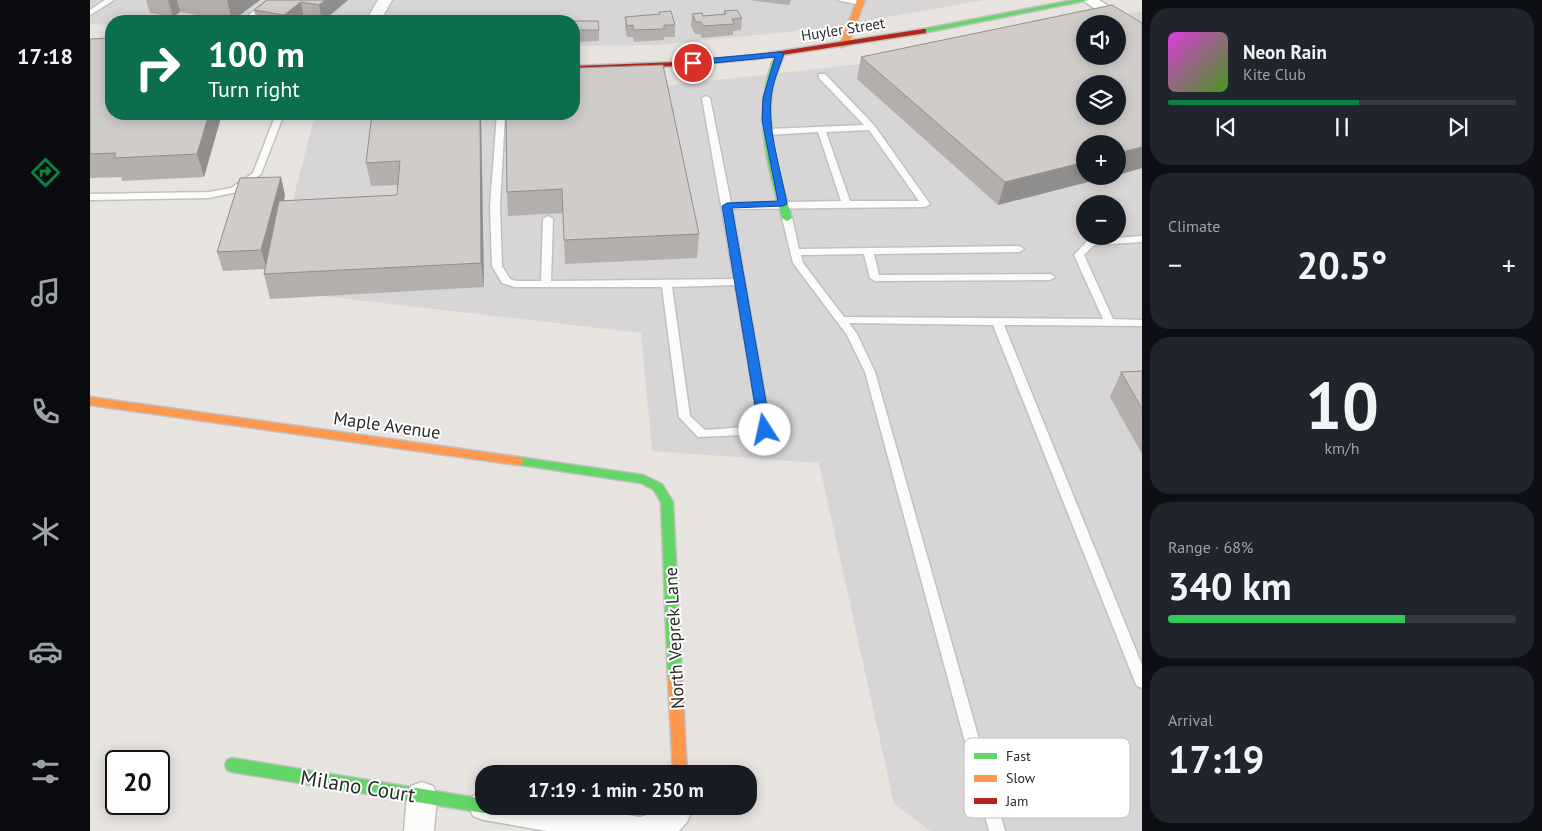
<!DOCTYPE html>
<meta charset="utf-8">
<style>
:root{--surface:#171b24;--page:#20242c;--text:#f1f3f6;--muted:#9ea1a6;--line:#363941;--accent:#0b8043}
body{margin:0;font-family:"PT Sans",sans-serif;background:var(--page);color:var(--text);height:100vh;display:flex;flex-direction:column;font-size:19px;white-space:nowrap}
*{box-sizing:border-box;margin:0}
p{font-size:16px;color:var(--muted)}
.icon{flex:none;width:28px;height:28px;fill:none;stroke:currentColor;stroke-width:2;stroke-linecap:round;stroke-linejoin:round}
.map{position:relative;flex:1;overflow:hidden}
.sheet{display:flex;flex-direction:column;gap:8px;padding:8px;background:#0d0f14;width:400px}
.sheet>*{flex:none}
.guide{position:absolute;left:15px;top:15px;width:475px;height:105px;border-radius:20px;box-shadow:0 2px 12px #0003;background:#0b6e4f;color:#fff;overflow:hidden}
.tools{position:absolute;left:986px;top:15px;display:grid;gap:10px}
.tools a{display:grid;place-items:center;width:50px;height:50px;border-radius:50%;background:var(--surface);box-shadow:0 2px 12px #0003;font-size:25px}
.speed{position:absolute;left:15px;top:750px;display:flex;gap:10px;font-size:25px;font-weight:700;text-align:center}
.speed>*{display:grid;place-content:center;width:65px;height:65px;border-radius:50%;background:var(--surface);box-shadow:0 2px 12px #0003;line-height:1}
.speed .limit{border:2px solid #111;border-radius:8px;background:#fff;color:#111}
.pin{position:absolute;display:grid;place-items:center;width:42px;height:42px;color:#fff;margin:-21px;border:2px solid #fff;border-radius:50%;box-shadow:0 1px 5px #0007}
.me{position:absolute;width:55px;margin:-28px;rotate:350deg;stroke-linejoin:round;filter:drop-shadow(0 0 4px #0008)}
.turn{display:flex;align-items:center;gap:18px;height:105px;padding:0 20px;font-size:22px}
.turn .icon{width:65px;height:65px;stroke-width:2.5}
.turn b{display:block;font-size:35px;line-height:42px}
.big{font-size:38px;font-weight:700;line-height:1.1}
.sheet .widget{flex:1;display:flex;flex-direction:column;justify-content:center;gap:8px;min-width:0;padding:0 18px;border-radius:20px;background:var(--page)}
.sheet .dial{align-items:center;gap:0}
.dial b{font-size:65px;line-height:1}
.song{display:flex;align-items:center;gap:15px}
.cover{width:60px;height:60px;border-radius:8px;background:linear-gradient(135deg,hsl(300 70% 55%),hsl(100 70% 35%))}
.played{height:5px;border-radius:2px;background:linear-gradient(90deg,var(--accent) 55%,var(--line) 55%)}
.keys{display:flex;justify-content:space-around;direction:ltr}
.heat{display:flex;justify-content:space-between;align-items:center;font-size:28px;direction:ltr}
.charge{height:8px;border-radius:4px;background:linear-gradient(90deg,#34c759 68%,var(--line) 0)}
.trip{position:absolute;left:385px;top:765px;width:282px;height:50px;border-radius:20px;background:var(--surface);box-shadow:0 2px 12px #0003;font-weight:700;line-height:50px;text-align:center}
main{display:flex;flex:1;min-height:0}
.tab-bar{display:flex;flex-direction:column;width:90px;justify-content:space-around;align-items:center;background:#090b0e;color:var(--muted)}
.tab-bar .icon{width:35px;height:35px}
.tab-bar .selected{color:var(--accent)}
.tab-bar b{font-size:22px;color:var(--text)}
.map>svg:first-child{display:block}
</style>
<main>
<nav class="tab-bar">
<b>17:18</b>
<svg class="icon selected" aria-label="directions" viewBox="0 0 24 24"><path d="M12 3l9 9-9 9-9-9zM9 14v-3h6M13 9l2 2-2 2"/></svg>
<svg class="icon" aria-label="music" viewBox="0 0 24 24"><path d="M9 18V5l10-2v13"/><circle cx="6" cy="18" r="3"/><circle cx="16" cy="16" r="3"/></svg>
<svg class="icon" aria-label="phone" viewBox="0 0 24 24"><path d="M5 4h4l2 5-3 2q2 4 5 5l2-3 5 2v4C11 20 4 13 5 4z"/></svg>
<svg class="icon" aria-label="climate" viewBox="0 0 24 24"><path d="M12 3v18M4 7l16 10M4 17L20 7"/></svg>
<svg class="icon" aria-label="car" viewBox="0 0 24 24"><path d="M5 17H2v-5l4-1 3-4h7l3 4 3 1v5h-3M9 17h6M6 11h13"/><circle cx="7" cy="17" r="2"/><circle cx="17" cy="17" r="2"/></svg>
<svg class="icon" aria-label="filters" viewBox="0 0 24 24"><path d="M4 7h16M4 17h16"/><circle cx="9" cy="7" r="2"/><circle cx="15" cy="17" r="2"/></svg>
</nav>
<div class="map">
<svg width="1052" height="831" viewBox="0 0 1052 831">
<rect width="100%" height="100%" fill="#e7e4e0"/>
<g fill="#d8d5d7" fill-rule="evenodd">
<polygon points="0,0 894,0 736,28 568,45 484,46 484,21 21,21 21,25 0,24"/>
<path d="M 1052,11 L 1052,831 L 840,831 L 804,804 L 729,463 L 562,451 L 551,333 L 180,290 L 225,114 L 484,114 L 484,86 L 581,85 L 770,64 ZM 995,24 L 1028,24 L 1028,56 L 995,56 ZM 995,84 L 1028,84 L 1028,116 L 995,116 ZM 995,144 L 1028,144 L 1028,176 L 995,176 ZM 995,204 L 1028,204 L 1028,236 L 995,236 Z"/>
</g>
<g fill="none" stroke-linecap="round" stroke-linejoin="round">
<g stroke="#c1c0c0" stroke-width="3">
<g id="lane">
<polygon points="15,0 24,0 0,15 0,10"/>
<polygon points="178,0 187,0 158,21 151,21"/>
<polygon points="747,0 765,0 774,3 770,5"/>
<path d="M 729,74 L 735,74 L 784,125 L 840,204 L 835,207 L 642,209 L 681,430 L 675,434 L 608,437 L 589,417 L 572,287 L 425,287 L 412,283 L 411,281 L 402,266 L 400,206 L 407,114 L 415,114 L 410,206 L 412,266 L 420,279 L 426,281 L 451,281 L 453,219 L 458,216 L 463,219 L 461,281 L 644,279 L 612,98 L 616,96 L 620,98 L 641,203 L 751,201 L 728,132 L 678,135 L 674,132 L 678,129 L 774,125 L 729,78 ZM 779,130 L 829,201 L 760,201 L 736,132 ZM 645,285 L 669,426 L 615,430 L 600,416 L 582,287 Z"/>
<polygon points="186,114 194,114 171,174 147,192 119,198 0,200 0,194 119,192 141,188 163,173"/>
<polygon points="697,215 702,218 709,249 929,246 934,249 929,252 784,254 789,275 960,274 965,277 960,280 785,281 780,278 774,254 711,255 713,263 754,317 1013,319 984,255 998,240 1052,236 1052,242 1004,245 994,255 1023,319 1052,320 1052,326 914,325 1052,665 1052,688 1047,686 1045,682 903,325 759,323 767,334 785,372 915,831 899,831 775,372 757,335 703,263 692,218"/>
</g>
</g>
<g stroke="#c1c0c0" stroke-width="3">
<g id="street">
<polygon points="288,0 302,0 290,21 276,21"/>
<polygon points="992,0 1009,0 1052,28 1052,38 1047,37"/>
<polygon points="332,782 343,786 347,796 344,831 314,831 317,796 321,786"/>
<polygon points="394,792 394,806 486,806 550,817 561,814 571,806 604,806 597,822 589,831 457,831 394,820 383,816 379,806 383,796"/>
</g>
</g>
<g stroke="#c1c0c0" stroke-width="3">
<g id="fast">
<polygon points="984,0 999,0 833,33 829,31 833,29"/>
<path d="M 687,52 L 694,54 C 690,66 684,78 682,91 C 676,134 690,177 702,218 L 697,221 L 692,218 C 677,164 660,106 687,52 Z"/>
<polygon points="428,457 553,475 572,484 583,502 592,679 590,683 585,685 580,683 578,679 571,502 564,490 551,483 424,464 422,461 424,458"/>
<polygon points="142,758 394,799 394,806 401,806 399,811 394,813 142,772 137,770 135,765 137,760"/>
</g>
</g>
<g stroke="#c1c0c0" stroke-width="3">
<g id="slow">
<polygon points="767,0 775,0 758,45 751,47 750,45"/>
<polygon points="0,397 428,457 432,458 434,461 432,464 428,465 0,405"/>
<polygon points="585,673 590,675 592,679 597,774 583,774 578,679 580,675"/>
</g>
</g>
<g stroke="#c1c0c0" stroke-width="3">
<polygon id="jam" points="833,29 836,29 836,33 666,59 588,66 484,70 484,66 588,62 666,55"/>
</g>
<use href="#lane" fill="#fbfbfa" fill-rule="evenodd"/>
<use href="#street" fill="#fbfbfa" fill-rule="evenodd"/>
<use href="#fast" fill="#63d668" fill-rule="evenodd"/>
<use href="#slow" fill="#ff974d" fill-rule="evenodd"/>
<use href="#jam" fill="#b3261e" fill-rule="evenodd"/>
</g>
<g fill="#b2afad">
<polygon points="56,0 170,0 142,21 90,12 83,17 60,13"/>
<polygon points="177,0 258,0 233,21 228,21 214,19 211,21 167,21 164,10"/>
<polygon points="659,0 701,0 699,5"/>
<polygon points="634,11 652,18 651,30 643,31 643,35 612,38 610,34 605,34 601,26 602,14 613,16 634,14"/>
<polygon points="569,12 585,25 585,37 574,37 574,40 544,42 543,37 537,37 535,28 535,17 569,14"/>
<polygon points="484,21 509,30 509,41 484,42"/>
<polygon points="1052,23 1052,168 1028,175 995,176 1021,176 908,205 767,79 771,57"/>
<polygon points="0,39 132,114 114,177 32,181 31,177 0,178"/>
<polygon points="391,114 394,287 180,299 174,274 175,269 133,271 127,252 195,195 194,201 307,195 308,185 281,186 276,163"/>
<polygon points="416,114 609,234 607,258 475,264 473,213 418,216 417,192"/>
<polygon points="1052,371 1052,454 1020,397 1031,372"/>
</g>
<g fill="#918f8d">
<polygon points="78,0 87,0 90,12 83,17"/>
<polygon points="137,0 170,0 142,21"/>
<polygon points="235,0 258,0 233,21 232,21 229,5"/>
<polygon points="211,2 214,19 211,21 196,21 194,15"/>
<polygon points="119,114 132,114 114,177 107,154"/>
<polygon points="390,114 391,114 394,287 391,263"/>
<polygon points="1052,147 1052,168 1028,175 1028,153"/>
<polygon points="995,162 995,176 1021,176 908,205 915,182"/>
<polygon points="191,177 195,195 177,269 171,250"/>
</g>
<g fill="#cfccc9" stroke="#918f8d" fill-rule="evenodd">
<polygon points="177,0 235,0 229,5 211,2 194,15 164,10"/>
<path d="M 1022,5 L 1052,23 L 1052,147 L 1028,153 L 1028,144 L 995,144 L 995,162 L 915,182 L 771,57 ZM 995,24 L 1028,24 L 1028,56 L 995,56 ZM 995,84 L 1028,84 L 1028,116 L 995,116 Z"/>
<polygon points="647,10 652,18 642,19 644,24 613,26 611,22 606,22 602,14 612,13 613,16 636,14 634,11"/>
<polygon points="581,11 585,25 574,25 574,29 544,30 543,25 537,26 535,17 570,14 569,12"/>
<polygon points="293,16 317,17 316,18 324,19 323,21 290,21"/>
<polygon points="339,18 372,20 371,21 338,21"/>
<polygon points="384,20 412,21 384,21"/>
<polygon points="484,21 508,21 509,30 484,30"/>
<polygon points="21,38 21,114 119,114 107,154 24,158 26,153 0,154 0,39"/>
<polygon points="573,65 609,234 474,240 472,189 417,192 416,114 484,114 484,68"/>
<polygon points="282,114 390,114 391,263 174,274 189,201 307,195 310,161 276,163"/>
<polygon points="191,177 171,250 127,252 150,178"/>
<polygon points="1052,371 1052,409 1031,372"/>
</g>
<path fill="#1a73e8" stroke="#114b97" d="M 690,52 L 694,54 C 689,68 682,84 681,99 C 678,133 691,170 697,204 L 693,206 L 642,208 L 681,430 L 675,434 L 669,430 L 632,206 L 637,203 L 688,201 L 672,120 L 673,98 L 685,57 L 603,65 L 599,63 L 603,60 Z"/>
<g text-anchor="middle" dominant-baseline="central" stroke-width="4" stroke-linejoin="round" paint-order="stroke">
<g font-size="15" fill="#2a2a2a" stroke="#fff">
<text transform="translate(753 29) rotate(-9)">Huyler Street</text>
</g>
<g font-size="18" fill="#2a2a2a" stroke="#fff">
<text transform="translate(297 425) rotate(8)">Maple Avenue</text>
<text transform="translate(584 638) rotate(-93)">North Veprek Lane</text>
</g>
<g font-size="21" fill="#2a2a2a" stroke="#fff">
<text transform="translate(268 786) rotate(9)">Milano Court</text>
</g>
</g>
<rect x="874" y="738" width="166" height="80" rx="8" fill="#fff" stroke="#bfbfbf" stroke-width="1"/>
<rect x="884" y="753" width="23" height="6" fill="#63d668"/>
<rect x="884" y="775" width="23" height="7" fill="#ff974d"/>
<rect x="884" y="798" width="23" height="6" fill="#b3261e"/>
<g font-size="14" fill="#2a2a2a">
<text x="916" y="761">Fast</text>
<text x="916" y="783">Slow</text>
<text x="916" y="806">Jam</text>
</g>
</svg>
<div class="tools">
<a><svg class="icon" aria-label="sound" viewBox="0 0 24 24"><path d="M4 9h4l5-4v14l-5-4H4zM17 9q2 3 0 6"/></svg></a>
<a><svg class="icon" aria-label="layers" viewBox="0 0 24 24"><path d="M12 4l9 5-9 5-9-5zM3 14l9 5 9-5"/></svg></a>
<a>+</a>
<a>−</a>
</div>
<div class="speed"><div class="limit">20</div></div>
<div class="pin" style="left:603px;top:63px;background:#d93025"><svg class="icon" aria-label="arrive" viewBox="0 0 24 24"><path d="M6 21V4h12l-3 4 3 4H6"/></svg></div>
<svg class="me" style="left:675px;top:430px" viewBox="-20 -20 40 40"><circle r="19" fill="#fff"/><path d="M0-13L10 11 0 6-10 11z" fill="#1a73e8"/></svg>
<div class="trip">17:19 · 1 min · 250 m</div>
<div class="guide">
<div class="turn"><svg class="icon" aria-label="right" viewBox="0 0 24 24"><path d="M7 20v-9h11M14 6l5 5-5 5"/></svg><div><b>100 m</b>Turn right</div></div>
</div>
</div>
<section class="sheet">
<div class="widget">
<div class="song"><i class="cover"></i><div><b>Neon Rain</b><p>Kite Club</p></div></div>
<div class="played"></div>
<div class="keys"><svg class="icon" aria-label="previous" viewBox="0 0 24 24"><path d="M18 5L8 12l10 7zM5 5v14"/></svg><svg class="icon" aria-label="pause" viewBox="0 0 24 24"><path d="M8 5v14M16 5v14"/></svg><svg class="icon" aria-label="next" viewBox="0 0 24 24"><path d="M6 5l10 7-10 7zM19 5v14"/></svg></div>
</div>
<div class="widget"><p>Climate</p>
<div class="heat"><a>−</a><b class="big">20.5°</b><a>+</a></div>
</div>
<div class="widget dial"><b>10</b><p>km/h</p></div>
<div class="widget"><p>Range · 68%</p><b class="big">340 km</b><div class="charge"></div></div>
<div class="widget"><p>Arrival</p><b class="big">17:19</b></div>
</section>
</main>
